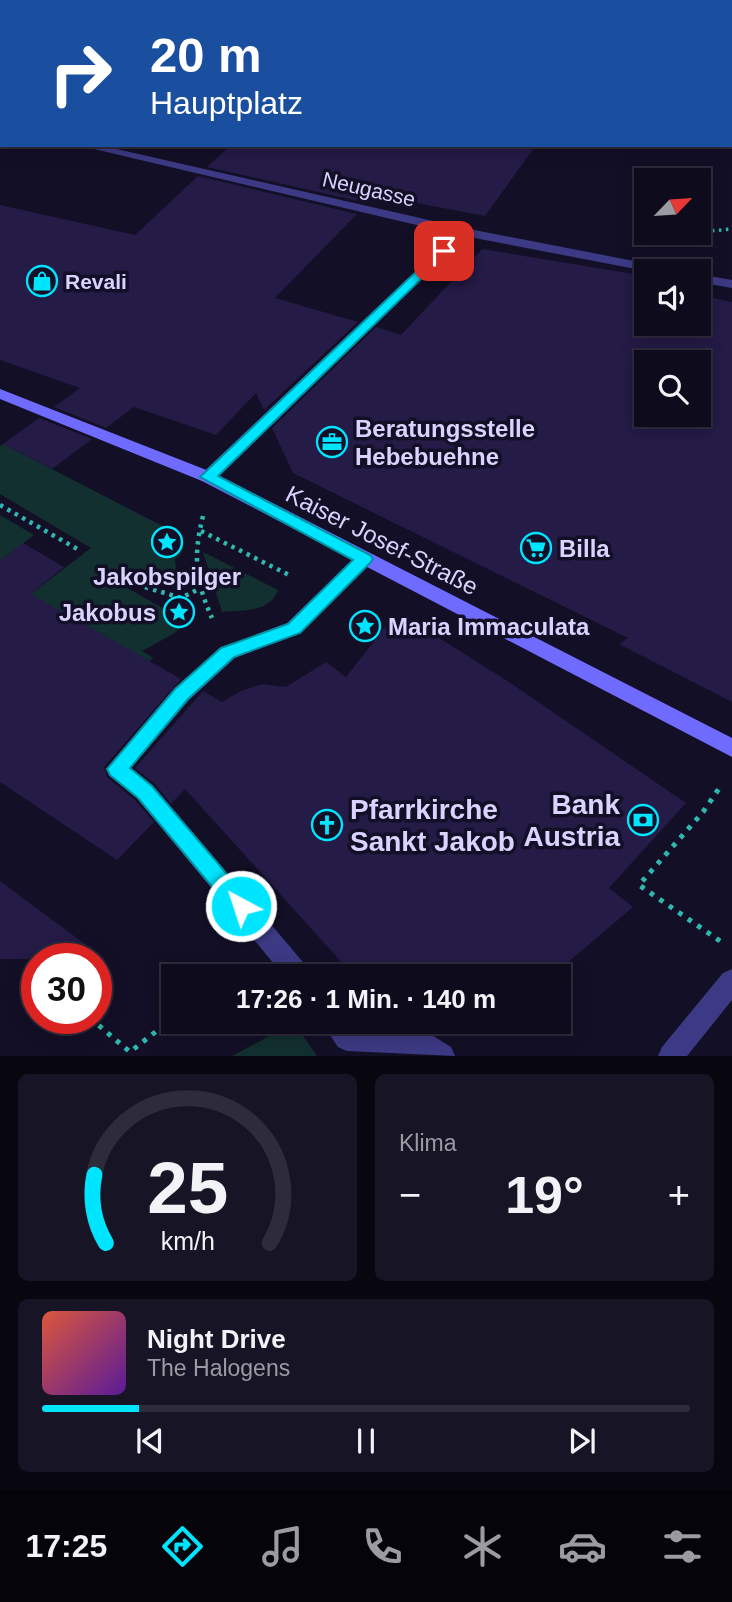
<!DOCTYPE html>
<html lang="de">
<meta charset="utf-8">
<style>
:root{--surface:#0e0b1c;--page:#171425;--text:#f1f3f6;--muted:#9b9ba3;--line:#2e2b3b;--accent:#00e5ff}
body{margin:0;font-family:Helvetica,sans-serif;background:var(--page);color:var(--text);height:100vh;display:flex;flex-direction:column;font-size:26px;white-space:nowrap}
*{box-sizing:border-box;margin:0}
p{font-size:23px;color:var(--muted)}
.icon{flex:none;width:38px;height:38px;fill:none;stroke:currentColor;stroke-width:2;stroke-linecap:round;stroke-linejoin:round}
.map{position:relative;height:1056px;overflow:hidden}
.sheet{display:flex;flex-direction:column;gap:18px;padding:18px;background:#08060f;flex:1}
.sheet>*{flex:none}
.hud{position:absolute;left:0px;top:0px;width:733px;height:147px;box-shadow:0 4px 18px #0003,0 0 0 2px var(--line);background:#1a4fa0;color:#fff;overflow:hidden}
.needle{width:46px;rotate:65deg}
.controls{position:absolute;left:634px;top:168px;display:grid;gap:14px}
.controls a{display:grid;place-items:center;width:77px;height:77px;border-radius:0px;background:var(--surface);box-shadow:0 4px 18px #0003,0 0 0 2px var(--line);font-size:35px}
.speed{position:absolute;left:21px;top:943px;display:flex;gap:14px;font-size:35px;font-weight:700;text-align:center}
.speed>*{display:grid;place-content:center;width:91px;height:91px;border-radius:50%;background:var(--surface);box-shadow:0 4px 18px #0003,0 0 0 2px var(--line);line-height:1}
.speed .limit{border:10px solid #d22;background:#fff;color:#111}
.pin{position:absolute;display:grid;place-items:center;width:60px;height:60px;color:#fff;margin:-30px;border-radius:14px;box-shadow:0 4px 10px #0006}
.me{position:absolute;width:77px;margin:-38px;rotate:320deg;stroke-linejoin:round;filter:drop-shadow(0 0 5px #0008)}
.turn{display:flex;align-items:center;gap:24px;height:147px;padding:0 35px;font-size:32px}
.turn .icon{width:91px;height:91px;stroke-width:2.5}
.turn b{display:block;font-size:49px;line-height:60px}
.big{font-size:52px;font-weight:600;line-height:1.1}
.sheet .tile{flex:1;display:flex;flex-direction:column;justify-content:center;gap:10px;min-width:0;padding:0 24px;border-radius:10px;background:var(--page)}
.sheet .dial{align-items:center;gap:0}
.dial svg{height:182px;overflow:visible;fill:none;stroke:var(--line);stroke-width:7;stroke-linecap:round;text-anchor:middle}
.dial text{fill:var(--text);stroke:none}
.song{display:flex;align-items:center;gap:21px}
.cover{width:84px;height:84px;border-radius:10px;background:linear-gradient(135deg,hsl(10 70% 55%),hsl(270 70% 35%))}
.played{height:7px;border-radius:4px;background:linear-gradient(90deg,var(--accent) 15%,var(--line) 15%)}
.keys{display:flex;justify-content:space-around;direction:ltr}
.heat{display:flex;justify-content:space-between;align-items:center;font-size:38px;direction:ltr}
.sheet .tiles{flex:1;display:grid;gap:18px;grid-template-columns:1fr 1fr}
.tile:last-child{grid-column:span 2}
.trip{position:absolute;left:161px;top:964px;width:410px;height:70px;border-radius:0px;background:var(--surface);box-shadow:0 4px 18px #0003,0 0 0 2px var(--line);font-weight:600;line-height:70px;text-align:center}
.dock{display:flex;height:112px;justify-content:space-around;align-items:center;background:#06040b;color:var(--muted)}
.dock .icon{width:49px;height:49px}
.dock .selected{color:var(--accent)}
.dock b{font-size:32px;color:var(--text)}
.map>svg:first-child{display:block}
</style>
<div class="map">
<svg width="732" height="1056" viewBox="0 0 732 1056">
<rect width="100%" height="100%" fill="#130f26"/>
<g fill="#12302f">
<polygon points="437,0 732,0 732,46 732,2"/>
<path d="M 3,444 L 182,536 C 185,547 184,552 175,559 L 178,591 L 140,572 L 124,586 L 164,609 L 171,604 L 184,602 L 193,618 L 173,634 L 142,651 L 153,658 L 139,671 L 105,636 L 80,622 L 71,630 L 22,601 L 91,548 L 0,494 L 0,446 Z"/>
<polygon points="0,515 34,535 0,561"/>
<path d="M 203,552 L 278,590 C 270,613 243,610 222,612 Z"/>
<polygon points="294,1023 317,1056 232,1056"/>
</g>
<g fill="#241b47" fill-rule="evenodd">
<polygon points="231,145 536,145 485,216 385,197 382,201 372,199 367,203 207,167"/>
<polygon points="198,176 357,214 275,298 358,322 264,410 256,393 216,435 134,407 106,428 54,407 80,388 0,360 0,205 135,235"/>
<path d="M 482,249 L 646,276 L 646,324 L 698,324 L 698,287 L 705,288 L 701,295 L 732,302 L 732,702 L 619,644 L 628,638 L 293,473 L 272,428 L 376,327 L 401,335 ZM 646,362 L 698,362 L 698,415 L 646,415 Z"/>
<polygon points="39,418 92,439 52,469 3,444"/>
<polygon points="23,543 64,567 31,594 181,679 104,767 107,777 135,800 154,822 117,860 0,782 0,561"/>
<polygon points="409,619 509,682 686,803 609,888 633,907 552,976 354,976 185,789 171,804 155,784 135,768 203,691 222,702 241,691 262,684 286,687 326,662 346,677 390,621"/>
<polygon points="0,881 105,959 0,959"/>
</g>
<g fill="none" stroke-linecap="round" stroke-linejoin="round">
<g stroke="#2fb8b0" stroke-width="2.5" stroke-dasharray="2 3.5" stroke-linecap="butt">
<polyline points="510,0 524,2"/>
<polyline points="664,0 669,2"/>
</g>
<g stroke="#2fb8b0" stroke-width="3.5" stroke-dasharray="2.5 4.5" stroke-linecap="butt">
<polyline points="698,232 732,229"/>
<polyline points="669,234 689,233"/>
</g>
<g stroke="#2fb8b0" stroke-width="4.5" stroke-dasharray="3.5 5" stroke-linecap="butt">
<polyline points="0,505 79,550"/>
<path d="M 203,516 C 193,556 195,580 212,618"/>
<polyline points="201,531 291,576"/>
<polyline points="145,587 181,598 199,589"/>
</g>
<g stroke="#2fb8b0" stroke-width="5" stroke-dasharray="4.5 7" stroke-linecap="butt">
<polyline points="720,941 639,885 703,812 722,784"/>
<polyline points="90,1018 130,1052 173,1018"/>
</g>
<g fill="#3d3a85" fill-rule="evenodd">
<polygon points="464,228 665,267 672,271 646,271 459,235 459,229"/>
<polygon points="698,274 732,280 732,288 698,282"/>
</g>
<g fill="#3d3a85" fill-rule="evenodd">
<rect x="0" y="123" width="2" height="7"/>
<polygon points="77,145 99,145 464,228 470,232 214,481 202,481 200,477 202,473 455,234"/>
<polygon points="364,553 370,555 373,559 370,563 301,633 235,658 189,700 131,768 153,786 308,968 311,976 284,976 137,798 109,775 106,769 175,688 221,648 287,623 358,555"/>
<polygon points="732,969 732,1000 687,1056 658,1056 662,1047 723,973"/>
<polygon points="321,1022 419,1027 451,1047 455,1056 347,1051 338,1047"/>
</g>
<polygon fill="#6f6bff" fill-rule="evenodd" points="0,389 214,473 732,738 732,757 202,481 0,399"/>
</g>
<polygon fill="#00e5ff" stroke="#0095a6" stroke-width="2" points="440,249 450,251 218,476 370,555 373,559 370,563 300,633 234,657 188,699 130,768 152,786 249,900 252,906 249,913 241,916 234,913 138,798 110,775 107,769 175,689 221,648 288,624 353,560 200,477"/>
<defs>
<g id="shop-ring" transform="scale(1.575)"><circle r="9.5" fill="#130f26" stroke="#00e5ff" stroke-width="1.5"/><path d="M-5-2.5h2.3a2.7 3.5 0 0 1 5.4 0H5L5.5 6h-11ZM-1.5-2.5h3a1.5 2.3 0 0 0-3 0Z" fill="#00e5ff"/></g>
<g id="office-ring" transform="scale(1.575)"><circle r="9.5" fill="#130f26" stroke="#00e5ff" stroke-width="1.5"/><path d="M-6-3h4V-5.5h4V-3h4V5H-6ZM-1-4.5V-3h2v-1.5ZM-6 0V1H6V0Z" fill="#00e5ff"/></g>
<g id="sight-ring" transform="scale(1.575)"><circle r="9.5" fill="#130f26" stroke="#00e5ff" stroke-width="1.5"/><path d="M0-6L1.8-2.2L6-1.7L2.9 1.2L3.7 5.4L0 3.3L-3.7 5.4L-2.9 1.2L-6-1.7L-1.8-2.2Z" fill="#00e5ff"/></g>
<g id="supermarket-ring" transform="scale(1.575)"><circle r="9.5" fill="#130f26" stroke="#00e5ff" stroke-width="1.5"/><path d="M-6-5.5h2.5l.6 2H6L4.5 2H-2.5L-4.4-4H-6ZM-1.5 3.2a1.3 1.3 0 1 0 .1 0ZM3 3.2a1.3 1.3 0 1 0 .1 0Z" fill="#00e5ff"/></g>
<g id="bank-ring" transform="scale(1.575)"><circle r="9.5" fill="#130f26" stroke="#00e5ff" stroke-width="1.5"/><path d="M-6-4H6V4H-6ZM0-2.3a2.3 2.3 0 1 0 0 4.6a2.3 2.3 0 1 0 0-4.6Z" fill="#00e5ff"/></g>
<g id="church-ring" transform="scale(1.575)"><circle r="9.5" fill="#130f26" stroke="#00e5ff" stroke-width="1.5"/><path d="M-1.2-6h2.4v3.5h3.3v2.4h-3.3V6h-2.4V-.1h-3.3v-2.4h3.3Z" fill="#00e5ff"/></g>
</defs>
<g fill-rule="evenodd">
<use href="#shop-ring" x="42" y="281"/>
<use href="#office-ring" x="332" y="442"/>
<use href="#sight-ring" x="167" y="542"/>
<use href="#supermarket-ring" x="536" y="548"/>
<use href="#sight-ring" x="179" y="612"/>
<use href="#sight-ring" x="365" y="626"/>
<use href="#bank-ring" x="643" y="820"/>
<use href="#church-ring" x="327" y="825"/>
</g>
<g text-anchor="middle" dominant-baseline="central" stroke-width="7" stroke-linejoin="round" paint-order="stroke">
<g font-size="21" fill="#d9d4ff" stroke="#130f26">
<text transform="translate(369 189) rotate(13)">Neugasse</text>
</g>
<g font-size="21" font-weight="bold" fill="#d9d4ff" stroke="#130f26" text-anchor="start">
<text x="65" y="281">Revali</text>
</g>
<g font-size="24" font-weight="bold" fill="#d9d4ff" stroke="#130f26" text-anchor="start">
<text x="355" y="428">Beratungsstelle<tspan x="355" dy="28">Hebebuehne</tspan></text>
<text x="559" y="548">Billa</text>
<text x="167" y="576" text-anchor="middle">Jakobspilger</text>
<text x="156" y="612" text-anchor="end">Jakobus</text>
<text x="388" y="626">Maria Immaculata</text>
</g>
<g font-size="24" fill="#d9d4ff" stroke="#130f26">
<text transform="translate(382 540) rotate(27)">Kaiser Josef-Straße</text>
</g>
<g font-size="28" font-weight="bold" fill="#d9d4ff" stroke="#130f26" text-anchor="end">
<text x="620" y="804">Bank<tspan x="620" dy="32">Austria</tspan></text>
<text x="350" y="809" text-anchor="start">Pfarrkirche<tspan x="350" dy="32">Sankt Jakob</tspan></text>
</g>
</g>
</svg>
<div class="controls">
<a><svg class="needle" viewBox="-14 -14 28 28"><path d="M0-13l5 13h-10z" fill="#e53935"/><path d="M0 13l5-13h-10z" fill="#9b9ba3"/></svg></a>
<a><svg class="icon" aria-label="sound" viewBox="0 0 24 24"><path d="M4 9h4l5-4v14l-5-4H4zM17 9q2 3 0 6"/></svg></a>
<a><svg class="icon" aria-label="search" viewBox="0 0 24 24"><circle cx="10" cy="10" r="6"/><path d="M15 15l6 6"/></svg></a>
</div>
<div class="speed"><div class="limit">30</div></div>
<div class="pin" style="left:444px;top:251px;background:#d93025"><svg class="icon" aria-label="arrive" viewBox="0 0 24 24"><path d="M6 21V4h12l-3 4 3 4H6"/></svg></div>
<svg class="me" style="left:241px;top:906px" viewBox="-20 -20 40 40"><circle r="17" fill="#00e5ff" stroke="#fff" stroke-width="3"/><path d="M0-11L8 9 0 5-8 9z" fill="#fff"/></svg>
<div class="trip">17:26 · 1 Min. · 140 m</div>
<div class="hud">
<div class="turn"><svg class="icon" aria-label="right" viewBox="0 0 24 24"><path d="M7 20v-9h11M14 6l5 5-5 5"/></svg><div><b>20 m</b>Hauptplatz</div></div>
</div>
</div>
<section class="sheet">
<div class="tiles">
<div class="tile dial"><svg viewBox="0 0 100 80">
<path d="M14 69A42 42 0 1 1 86 69"/>
<path d="M14 69A42 42 0 0 1 9 39" stroke="#00e5ff"/>
<text x="50" y="56" font-size="32" font-weight="700">25</text>
<text x="50" y="72" font-size="11">km/h</text>
</svg></div>
<div class="tile"><p>Klima</p>
<div class="heat"><a>−</a><b class="big">19°</b><a>+</a></div>
</div>
<div class="tile">
<div class="song"><i class="cover"></i><div><b>Night Drive</b><p>The Halogens</p></div></div>
<div class="played"></div>
<div class="keys"><svg class="icon" aria-label="previous" viewBox="0 0 24 24"><path d="M18 5L8 12l10 7zM5 5v14"/></svg><svg class="icon" aria-label="pause" viewBox="0 0 24 24"><path d="M8 5v14M16 5v14"/></svg><svg class="icon" aria-label="next" viewBox="0 0 24 24"><path d="M6 5l10 7-10 7zM19 5v14"/></svg></div>
</div>
</div>
</section>
<nav class="dock">
<b>17:25</b>
<svg class="icon selected" aria-label="directions" viewBox="0 0 24 24"><path d="M12 3l9 9-9 9-9-9zM9 14v-3h6M13 9l2 2-2 2"/></svg>
<svg class="icon" aria-label="music" viewBox="0 0 24 24"><path d="M9 18V5l10-2v13"/><circle cx="6" cy="18" r="3"/><circle cx="16" cy="16" r="3"/></svg>
<svg class="icon" aria-label="phone" viewBox="0 0 24 24"><path d="M5 4h4l2 5-3 2q2 4 5 5l2-3 5 2v4C11 20 4 13 5 4z"/></svg>
<svg class="icon" aria-label="climate" viewBox="0 0 24 24"><path d="M12 3v18M4 7l16 10M4 17L20 7"/></svg>
<svg class="icon" aria-label="car" viewBox="0 0 24 24"><path d="M5 17H2v-5l4-1 3-4h7l3 4 3 1v5h-3M9 17h6M6 11h13"/><circle cx="7" cy="17" r="2"/><circle cx="17" cy="17" r="2"/></svg>
<svg class="icon" aria-label="filters" viewBox="0 0 24 24"><path d="M4 7h16M4 17h16"/><circle cx="9" cy="7" r="2"/><circle cx="15" cy="17" r="2"/></svg>
</nav>
